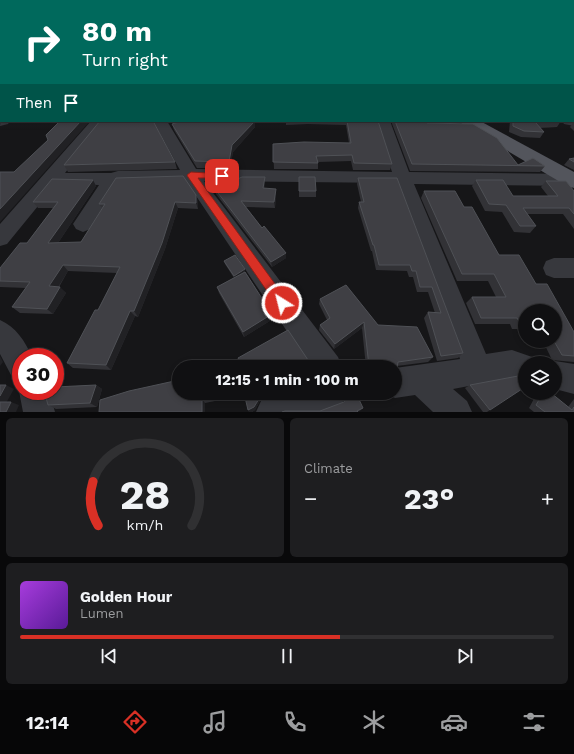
<!DOCTYPE html>
<meta charset="utf-8">
<style>
:root{--surface:#101012;--page:#1e1e20;--text:#f1f3f6;--muted:#9c9d9f;--line:#303032;--accent:#d93025}
body{margin:0;font-family:"Work Sans",sans-serif;background:var(--page);color:var(--text);height:100vh;display:flex;flex-direction:column;font-size:15px;white-space:nowrap}
*{box-sizing:border-box;margin:0}
p{font-size:13px;color:var(--muted)}
.icon{flex:none;width:22px;height:22px;fill:none;stroke:currentColor;stroke-width:2;stroke-linecap:round;stroke-linejoin:round}
.map{position:relative;height:412px;overflow:hidden}
.sheet{display:flex;flex-direction:column;gap:6px;padding:6px;background:#09090a;flex:1}
.sheet>*{flex:none}
.top-card{position:absolute;left:0px;top:0px;width:574px;height:122px;box-shadow:0 2px 6px #0003,0 0 0 1px var(--line);background:#00695c;color:#fff;overflow:hidden}
.tools{position:absolute;left:518px;top:304px;display:grid;gap:8px}
.tools a{display:grid;place-items:center;width:44px;height:44px;border-radius:50%;background:var(--surface);box-shadow:0 2px 6px #0003,0 0 0 1px var(--line);font-size:20px}
.speed{position:absolute;left:12px;top:348px;display:flex;gap:8px;font-size:20px;font-weight:700;text-align:center}
.speed>*{display:grid;place-content:center;width:52px;height:52px;border-radius:50%;background:var(--surface);box-shadow:0 2px 6px #0003,0 0 0 1px var(--line);line-height:1}
.speed .limit{border:6px solid #d22;background:#fff;color:#111}
.pin{position:absolute;display:grid;place-items:center;width:34px;height:34px;color:#fff;margin:-17px;border-radius:8px;box-shadow:0 2px 6px #0006}
.me{position:absolute;width:44px;margin:-22px;rotate:324deg;stroke-linejoin:round;filter:drop-shadow(0 0 3px #0008)}
.turn{display:flex;align-items:center;gap:14px;height:84px;padding:0 16px;font-size:18px}
.turn .icon{width:52px;height:52px;stroke-width:2.5}
.turn b{display:block;font-size:28px;line-height:34px}
.then{display:flex;align-items:center;height:38px;padding:0 16px;background:#0003;gap:8px;font-size:15px}
.big{font-size:30px;font-weight:700;line-height:1.1}
.sheet .widget{flex:1;display:flex;flex-direction:column;justify-content:center;gap:6px;min-width:0;padding:0 14px;border-radius:6px;background:var(--page)}
.sheet .dial{align-items:center;gap:0}
.dial svg{height:104px;overflow:visible;fill:none;stroke:var(--line);stroke-width:7;stroke-linecap:round;text-anchor:middle}
.dial text{fill:var(--text);stroke:none}
.song{display:flex;align-items:center;gap:12px}
.cover{width:48px;height:48px;border-radius:6px;background:linear-gradient(135deg,hsl(280 70% 55%),hsl(270 70% 35%))}
.played{height:4px;border-radius:2px;background:linear-gradient(90deg,var(--accent) 60%,var(--line) 60%)}
.keys{display:flex;justify-content:space-around;direction:ltr}
.heat{display:flex;justify-content:space-between;align-items:center;font-size:22px;direction:ltr}
.sheet .tiles{flex:1;display:grid;gap:6px;grid-template-columns:1fr 1fr}
.widget:last-child{grid-column:span 2}
.trip{position:absolute;left:172px;top:360px;width:230px;height:40px;border-radius:20px;background:var(--surface);box-shadow:0 2px 6px #0003,0 0 0 1px var(--line);font-weight:700;line-height:40px;text-align:center}
.tabs{display:flex;height:64px;justify-content:space-around;align-items:center;background:#060607;color:var(--muted)}
.tabs .icon{width:28px;height:28px}
.tabs .on{color:var(--accent)}
.tabs b{font-size:18px;color:var(--text)}
.map>svg:first-child{display:block}
</style>
<div class="map">
<svg width="574" height="412" viewBox="0 0 574 412">
<rect width="100%" height="100%" fill="#161618"/>
<g fill="none" stroke-linecap="round" stroke-linejoin="round">
<g fill="#37383d" fill-rule="evenodd">
<rect x="0" y="71" width="1" height="3"/>
<rect x="0" y="81" width="1" height="8"/>
<polygon points="1,117 1,121 10,121 8,124 0,126"/>
<polygon points="573,118 574,126 564,124 562,121 573,121"/>
<polygon points="91,121 106,121 65,173 111,173 118,171 180,170 153,121 167,121 196,169 392,172 376,121 390,121 409,172 574,174 574,186 414,184 486,354 512,350 535,358 537,363 525,363 525,382 512,378 453,389 467,401 472,412 433,412 415,395 395,398 385,393 395,393 395,368 460,359 396,183 204,181 338,357 342,367 311,367 186,181 118,183 90,229 83,232 76,229 73,224 99,185 56,184 7,244 0,246 0,224"/>
<polygon points="554,258 574,258 574,278 554,278 546,275 543,268 546,261"/>
<path d="M 0,320 C 16,327 25,341 32,357 L 21,357 L 21,379 L 11,375 L 0,354 Z"/>
<polygon points="555,361 574,364 574,394 555,389 555,363 549,363"/>
<polygon points="21,386 21,391 49,391 55,412 23,412 19,391"/>
<polygon points="283,393 346,393 342,404 319,412 256,412 261,401"/>
</g>
<polygon fill="#53555c" fill-rule="evenodd" points="460,121 480,121 574,172 574,188 567,186 462,124"/>
<g fill="#63666e" fill-rule="evenodd">
<rect x="0" y="88" width="1" height="8"/>
<polygon points="1,106 1,116 0,117 0,107"/>
</g>
</g>
<g fill="#323236">
<rect x="573" y="71" width="1" height="8"/>
<polygon points="255,121 255,127 233,152 230,168 197,168 174,130 172,124"/>
<polygon points="286,121 378,121 392,164 390,170 353,170 351,161 318,162 318,169 274,169 273,144 349,143 346,125 308,124 286,125"/>
<polygon points="391,121 426,121 427,123 518,165 545,166 540,172 410,171"/>
<polygon points="510,121 561,121 557,127 540,128 544,132 540,138 521,137 509,132"/>
<polygon points="574,121 574,131 570,127"/>
<polygon points="574,158 574,170 564,165 569,159"/>
<polygon points="175,162 177,169 68,172 64,165"/>
<polygon points="299,177 316,191 316,197 299,197"/>
<polygon points="358,178 397,178 463,353 458,358 437,361 424,318 428,312 435,313 428,292 417,292 413,277 409,277 407,271 376,270 372,251 371,251 358,208 359,202 361,202 357,184"/>
<polygon points="93,180 96,186 58,243 81,242 102,208 99,204 198,201 198,209 178,208 165,249 138,317 135,316 111,370 73,368 67,363 98,310 117,273 68,271 59,287 66,293 53,314 20,313 12,307 26,288 0,287 0,268 27,243 53,208 38,208 33,202"/>
<polygon points="476,180 513,196 548,196 541,187 546,181 574,191 574,229 563,214 527,214 536,226 530,233 514,232 502,212 485,211 472,186"/>
<polygon points="265,183 264,188 276,194 275,208 246,207 286,258 272,267 216,194 215,189"/>
<polygon points="424,191 464,207 499,255 536,284 574,332 574,362 552,360 543,341 555,341 555,311 525,311 525,329 512,329 510,324 475,324 466,303 472,297 496,297 488,281 457,281 421,198"/>
<polygon points="224,261 245,272 273,319 244,337 219,293 217,287 234,278 225,264"/>
<polygon points="320,299 378,325 433,357 428,362 397,366 397,368 395,371 395,367 366,367 362,328 334,349 319,330 320,325 327,320 319,304"/>
<polygon points="96,385 102,389 97,407 56,409 48,405"/>
<polygon points="470,385 490,410 487,412 483,412 465,388"/>
<polygon points="179,393 274,393 262,397 255,410 252,412 249,412 245,395 205,403 205,412 99,412"/>
<polygon points="537,393 551,393 568,407 574,399 574,412 534,412 529,408"/>
</g>
<g fill="#212124">
<polygon points="81,121 90,121 0,222 0,209"/>
<polygon points="255,121 255,127 233,152 230,168 229,162 232,145"/>
<polygon points="265,177 265,183 264,194 263,188"/>
<polygon points="93,180 96,186 54,249 48,243"/>
<polygon points="276,189 276,194 275,208 274,202"/>
<polygon points="196,195 198,201 198,209 196,203"/>
<polygon points="175,202 178,208 165,249 138,317 134,311"/>
<polygon points="286,253 286,258 272,267 271,262"/>
<polygon points="63,265 68,271 55,292 49,286"/>
<polygon points="245,269 245,272 234,279 234,276"/>
<polygon points="60,287 66,293 53,314 47,309"/>
<polygon points="130,311 135,316 111,370 106,365"/>
<polygon points="272,314 273,319 244,337 243,332"/>
<polygon points="364,322 362,328 334,349 335,344"/>
<polygon points="0,356 3,362 0,366"/>
<polygon points="6,385 14,389 5,405 0,403 0,396"/>
<polygon points="96,385 102,389 97,407 90,403"/>
<polygon points="263,393 274,393 262,397 255,410 252,412 249,412 248,410 262,394"/>
<polygon points="202,399 205,403 205,412 202,412"/>
<polygon points="11,402 19,405 16,412 6,412"/>
<polygon points="363,408 360,411 358,412 357,411"/>
</g>
<g fill="#3f3f44" stroke="#4f5156">
<polygon points="60,121 81,121 0,209 0,172 14,172 48,140 46,135"/>
<polygon points="100,121 153,121 175,162 64,165"/>
<polygon points="182,121 255,121 232,145 229,162 195,161 172,124"/>
<polygon points="347,121 378,121 392,164 354,163 352,155 316,156 318,163 273,162 273,144 304,142 351,143"/>
<polygon points="395,121 426,121 427,123 473,124 497,138 518,165 533,158 545,166 412,164"/>
<polygon points="513,121 561,121 535,122 544,132 524,131 513,126"/>
<polygon points="574,158 574,162 569,159"/>
<polygon points="183,176 196,195 196,203 175,202 162,243 134,311 130,311 106,365 67,363 95,310 98,310 120,267 63,265 49,286 60,287 47,309 12,307 30,282 0,281 0,268 20,243 27,243 58,202 33,202 52,179 93,180 48,243 81,242 105,204 99,204 116,178"/>
<polygon points="242,177 265,177 263,188 276,189 274,202 241,201 262,228 264,226 286,253 271,262 215,189"/>
<polygon points="299,177 315,177 316,191 299,191"/>
<polygon points="358,178 397,178 463,353 441,356 428,312 441,313 432,287 420,287 416,271 412,271 410,265 379,265 374,245 373,245 359,202 364,202"/>
<polygon points="476,180 503,180 513,196 558,196 546,181 566,181 574,191 574,214 569,208 523,208 536,226 520,226 506,205 489,204"/>
<polygon points="424,191 455,191 464,207 472,207 499,255 519,255 536,284 547,284 574,332 574,356 562,355 554,341 555,341 555,311 525,311 525,323 520,323 517,318 481,318 472,297 506,297 494,274 462,274"/>
<polygon points="235,255 245,269 234,276 224,261"/>
<polygon points="245,272 272,314 243,332 217,287"/>
<polygon points="346,285 378,325 417,327 433,357 398,362 397,368 395,368 395,367 369,366 364,322 335,344 320,325 330,318 320,299"/>
<polygon points="288,330 310,363 321,364 322,367 234,367 242,366 238,358"/>
<polygon points="518,376 525,378 525,387 490,410 470,385"/>
<polygon points="179,380 179,393 233,393 202,399 202,412 99,412 100,400 129,391"/>
<polygon points="0,385 6,385 0,396"/>
<polygon points="96,385 90,403 48,405 45,394 46,391 55,391 55,387"/>
<polygon points="244,393 263,393 262,394 254,407 248,410"/>
<polygon points="348,393 356,393 363,408 357,411 358,412 282,412 285,411 320,411 344,402"/>
<polygon points="543,393 551,393 572,410 574,407 574,412 545,412 536,405"/>
<polygon points="0,402 11,402 6,412 0,412"/>
</g>
<linearGradient id="sky" x2="0" y2="1"><stop stop-color="#0c0c0d"/><stop offset="0.55" stop-color="#363c48"/><stop offset="1" stop-color="#363c48" stop-opacity="0"/></linearGradient>
<rect width="574" height="129" fill="url(#sky)"/>
<polygon fill="#d93025" stroke="#8d1f18" points="191,172 225,174 226,176 225,178 198,178 286,299 288,303 286,307 282,309 278,307 188,177 187,175"/>
</svg>
<div class="tools">
<a><svg class="icon" aria-label="search" viewBox="0 0 24 24"><circle cx="10" cy="10" r="6"/><path d="M15 15l6 6"/></svg></a>
<a><svg class="icon" aria-label="layers" viewBox="0 0 24 24"><path d="M12 4l9 5-9 5-9-5zM3 14l9 5 9-5"/></svg></a>
</div>
<div class="speed"><div class="limit">30</div></div>
<div class="pin" style="left:222px;top:176px;background:#d93025"><svg class="icon" aria-label="arrive" viewBox="0 0 24 24"><path d="M6 21V4h12l-3 4 3 4H6"/></svg></div>
<svg class="me" style="left:282px;top:303px" viewBox="-20 -20 40 40"><circle r="17" fill="#d93025" stroke="#fff" stroke-width="3"/><path d="M0-11L8 9 0 5-8 9z" fill="#fff"/></svg>
<div class="trip">12:15 · 1 min · 100 m</div>
<div class="top-card">
<div class="turn"><svg class="icon" aria-label="right" viewBox="0 0 24 24"><path d="M7 20v-9h11M14 6l5 5-5 5"/></svg><div><b>80 m</b>Turn right</div></div>
<div class="then">Then<svg class="icon" aria-label="arrive" viewBox="0 0 24 24"><path d="M6 21V4h12l-3 4 3 4H6"/></svg></div>
</div>
</div>
<section class="sheet">
<div class="tiles">
<div class="widget dial"><svg viewBox="0 0 100 80">
<path d="M14 69A42 42 0 1 1 86 69"/>
<path d="M14 69A42 42 0 0 1 10 35" stroke="#d93025"/>
<text x="50" y="56" font-size="32" font-weight="700">28</text>
<text x="50" y="72" font-size="11">km/h</text>
</svg></div>
<div class="widget"><p>Climate</p>
<div class="heat"><a>−</a><b class="big">23°</b><a>+</a></div>
</div>
<div class="widget">
<div class="song"><i class="cover"></i><div><b>Golden Hour</b><p>Lumen</p></div></div>
<div class="played"></div>
<div class="keys"><svg class="icon" aria-label="previous" viewBox="0 0 24 24"><path d="M18 5L8 12l10 7zM5 5v14"/></svg><svg class="icon" aria-label="pause" viewBox="0 0 24 24"><path d="M8 5v14M16 5v14"/></svg><svg class="icon" aria-label="next" viewBox="0 0 24 24"><path d="M6 5l10 7-10 7zM19 5v14"/></svg></div>
</div>
</div>
</section>
<nav class="tabs">
<b>12:14</b>
<svg class="icon on" aria-label="directions" viewBox="0 0 24 24"><path d="M12 3l9 9-9 9-9-9zM9 14v-3h6M13 9l2 2-2 2"/></svg>
<svg class="icon" aria-label="music" viewBox="0 0 24 24"><path d="M9 18V5l10-2v13"/><circle cx="6" cy="18" r="3"/><circle cx="16" cy="16" r="3"/></svg>
<svg class="icon" aria-label="phone" viewBox="0 0 24 24"><path d="M5 4h4l2 5-3 2q2 4 5 5l2-3 5 2v4C11 20 4 13 5 4z"/></svg>
<svg class="icon" aria-label="climate" viewBox="0 0 24 24"><path d="M12 3v18M4 7l16 10M4 17L20 7"/></svg>
<svg class="icon" aria-label="car" viewBox="0 0 24 24"><path d="M5 17H2v-5l4-1 3-4h7l3 4 3 1v5h-3M9 17h6M6 11h13"/><circle cx="7" cy="17" r="2"/><circle cx="17" cy="17" r="2"/></svg>
<svg class="icon" aria-label="filters" viewBox="0 0 24 24"><path d="M4 7h16M4 17h16"/><circle cx="9" cy="7" r="2"/><circle cx="15" cy="17" r="2"/></svg>
</nav>
